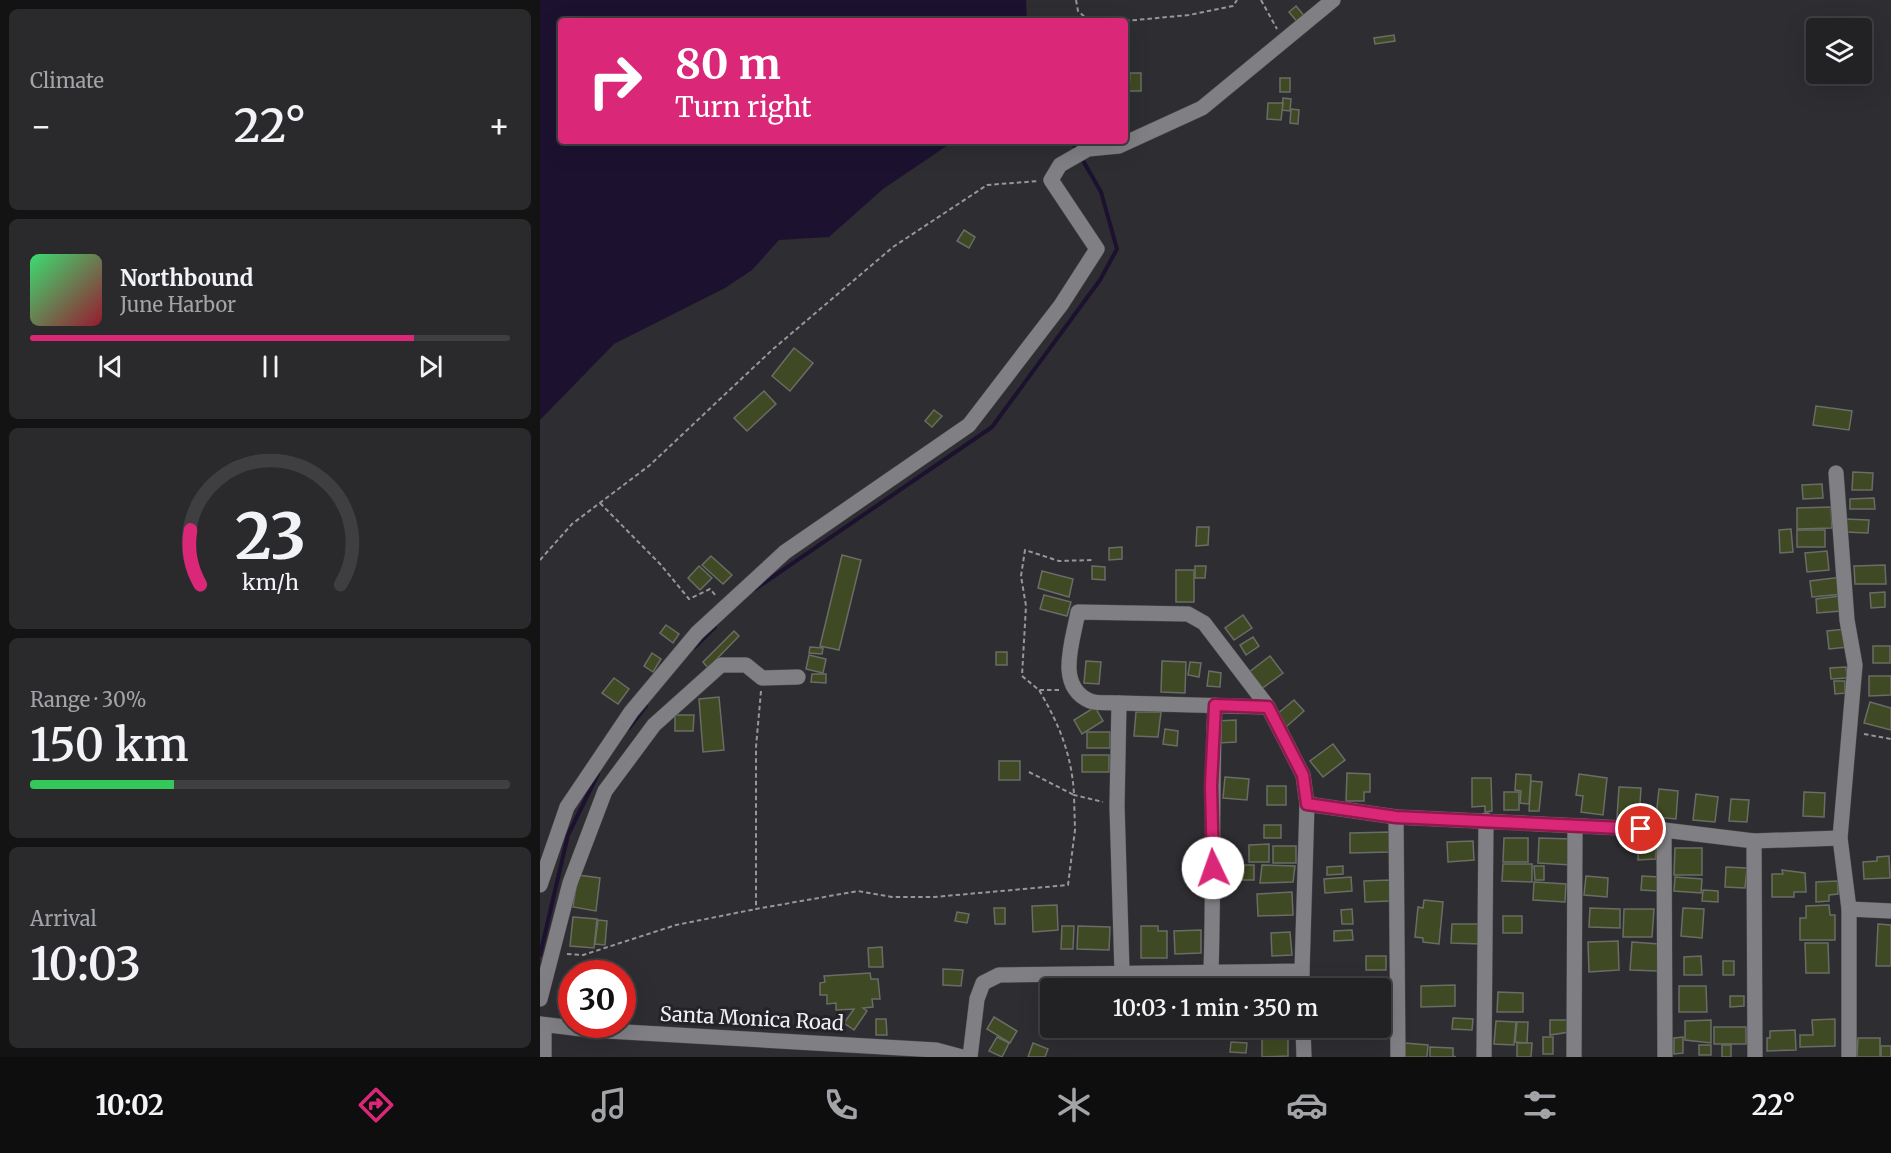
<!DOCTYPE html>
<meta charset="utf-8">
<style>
:root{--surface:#222225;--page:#2a2a2d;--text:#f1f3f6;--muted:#a2a4a7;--line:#3f3f42;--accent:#db2777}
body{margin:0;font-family:Merriweather,serif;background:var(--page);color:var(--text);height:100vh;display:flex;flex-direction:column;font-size:22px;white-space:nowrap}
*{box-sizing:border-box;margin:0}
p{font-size:20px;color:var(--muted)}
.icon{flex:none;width:33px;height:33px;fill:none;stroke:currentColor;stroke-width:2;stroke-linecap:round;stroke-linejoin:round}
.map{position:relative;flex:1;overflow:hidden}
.details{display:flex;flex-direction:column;gap:9px;padding:9px;background:#131314;width:540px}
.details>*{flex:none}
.banner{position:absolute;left:18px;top:18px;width:570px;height:126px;border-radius:6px;box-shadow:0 6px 24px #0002,0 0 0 2px var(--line);background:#db2777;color:#fff;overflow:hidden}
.fabs{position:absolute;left:1266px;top:18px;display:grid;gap:12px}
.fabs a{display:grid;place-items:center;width:66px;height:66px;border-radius:6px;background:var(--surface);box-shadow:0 6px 24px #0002,0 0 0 2px var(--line);font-size:30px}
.speed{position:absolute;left:18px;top:960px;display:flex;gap:12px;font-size:30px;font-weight:700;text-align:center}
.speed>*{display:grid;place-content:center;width:78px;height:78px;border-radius:50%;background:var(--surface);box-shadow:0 6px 24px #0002,0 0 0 2px var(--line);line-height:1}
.speed .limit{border:9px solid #d22;background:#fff;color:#111}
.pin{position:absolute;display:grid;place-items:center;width:51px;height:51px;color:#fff;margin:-26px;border:3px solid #fff;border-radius:50%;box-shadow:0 2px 6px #0007}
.me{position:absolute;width:66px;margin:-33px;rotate:357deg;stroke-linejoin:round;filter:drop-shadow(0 0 4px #0008)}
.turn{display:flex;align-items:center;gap:21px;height:126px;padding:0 18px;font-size:27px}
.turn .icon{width:78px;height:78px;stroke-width:2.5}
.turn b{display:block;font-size:42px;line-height:51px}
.big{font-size:45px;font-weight:600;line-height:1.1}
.details .card{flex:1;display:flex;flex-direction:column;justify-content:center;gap:9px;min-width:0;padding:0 21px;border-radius:9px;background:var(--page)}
.details .dial{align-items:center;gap:0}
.dial svg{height:156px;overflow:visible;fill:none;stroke:var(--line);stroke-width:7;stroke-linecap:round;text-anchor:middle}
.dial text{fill:var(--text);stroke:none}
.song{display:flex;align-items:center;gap:18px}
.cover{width:72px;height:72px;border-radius:9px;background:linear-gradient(135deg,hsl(140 70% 55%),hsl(350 70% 35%))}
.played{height:6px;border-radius:3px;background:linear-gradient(90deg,var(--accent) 80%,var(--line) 80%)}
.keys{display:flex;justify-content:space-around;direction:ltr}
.heat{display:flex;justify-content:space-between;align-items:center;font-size:33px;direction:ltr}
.charge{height:9px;border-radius:4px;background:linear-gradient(90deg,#34c759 30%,var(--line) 0)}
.trip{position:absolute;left:500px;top:978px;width:351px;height:60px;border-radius:6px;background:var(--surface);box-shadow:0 6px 24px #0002,0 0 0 2px var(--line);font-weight:600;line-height:60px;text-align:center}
.dock{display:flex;height:96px;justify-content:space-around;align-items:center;background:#0e0e0f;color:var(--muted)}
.dock .icon{width:42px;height:42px}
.dock .active{color:var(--accent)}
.dock b{font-size:27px;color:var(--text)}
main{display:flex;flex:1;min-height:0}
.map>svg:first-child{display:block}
</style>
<main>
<section class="details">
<div class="card"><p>Climate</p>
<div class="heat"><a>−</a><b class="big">22°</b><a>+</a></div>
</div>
<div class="card">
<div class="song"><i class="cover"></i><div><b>Northbound</b><p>June Harbor</p></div></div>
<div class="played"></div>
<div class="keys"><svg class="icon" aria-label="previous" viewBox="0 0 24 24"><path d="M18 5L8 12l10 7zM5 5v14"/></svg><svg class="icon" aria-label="pause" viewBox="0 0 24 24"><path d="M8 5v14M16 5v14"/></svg><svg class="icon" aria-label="next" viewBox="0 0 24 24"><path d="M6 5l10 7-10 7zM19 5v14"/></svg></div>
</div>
<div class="card dial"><svg viewBox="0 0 100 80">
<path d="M14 69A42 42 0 1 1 86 69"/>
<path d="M14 69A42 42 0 0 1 9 41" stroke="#db2777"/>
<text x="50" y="56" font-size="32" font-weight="700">23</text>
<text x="50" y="72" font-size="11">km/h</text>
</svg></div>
<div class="card"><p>Range · 30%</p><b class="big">150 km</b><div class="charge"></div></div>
<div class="card"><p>Arrival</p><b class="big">10:03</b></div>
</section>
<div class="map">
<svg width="1351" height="1057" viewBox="0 0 1351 1057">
<rect width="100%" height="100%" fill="#2e2d31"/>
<polygon fill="#1c1230" points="0,0 486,0 487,21 21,21 21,141 414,141 343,189 289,237 239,240 212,270 185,288 74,344 0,420"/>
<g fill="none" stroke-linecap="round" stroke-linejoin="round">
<g stroke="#1c1230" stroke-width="4">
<polyline points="532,141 537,151"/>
<polyline points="215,589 452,427 560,280 577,249 561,192 541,157"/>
<polyline points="155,647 175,627"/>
<polyline points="89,728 106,706"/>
<polyline points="0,955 28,835 58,774"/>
</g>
</g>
<g fill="#3f4923" stroke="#6a6c66" stroke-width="1.5">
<polygon points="756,6 766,18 759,24 749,12"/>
<polygon points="854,35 855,41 835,44 834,38"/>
<polygon points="590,73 601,73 601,91 589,91"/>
<rect x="740" y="78" width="10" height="14"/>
<polygon points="743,98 751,99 750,111 742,110"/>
<polygon points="728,103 743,103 741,120 727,119"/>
<polygon points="751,109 759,110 758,124 750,123"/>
<polygon points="424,230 435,237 429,248 417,241"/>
<polygon points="254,348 273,363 250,391 232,376"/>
<polygon points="224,391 236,404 207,431 194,418"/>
<polygon points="1276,406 1312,411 1309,430 1273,425"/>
<polygon points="394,410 402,416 392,427 385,421"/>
<polygon points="1313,472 1333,473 1332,490 1312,490"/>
<polygon points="1282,484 1283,498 1263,499 1262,485"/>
<polygon points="1334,498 1335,509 1310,509 1310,499"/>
<polygon points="1291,507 1292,528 1257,529 1257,508"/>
<polygon points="1305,519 1329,520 1328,533 1305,532"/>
<polygon points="657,527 669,527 668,545 656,546"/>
<polygon points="1251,529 1253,552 1240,553 1239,530"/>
<rect x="1257" y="530" width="28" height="17"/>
<polygon points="582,547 582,559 569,560 569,548"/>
<polygon points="1287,551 1289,570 1267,572 1265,553"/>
<polygon points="302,555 321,560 299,650 280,646"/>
<polygon points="171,556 192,575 183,584 162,565"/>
<polygon points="1345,565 1346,584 1315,584 1314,566"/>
<polygon points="159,566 172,578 160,590 148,578"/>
<polygon points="552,566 565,567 565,580 552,579"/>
<polygon points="655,566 666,566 665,578 655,578"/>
<rect x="636" y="570" width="18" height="32"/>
<polygon points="502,571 533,579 529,597 498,588"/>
<polygon points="1302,577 1304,594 1272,597 1270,581"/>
<polygon points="1345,592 1345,607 1331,608 1330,593"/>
<polygon points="504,595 531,602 527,616 500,609"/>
<polygon points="1300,596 1301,611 1277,613 1276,599"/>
<polygon points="703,615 712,628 694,640 685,628"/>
<polygon points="126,625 139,634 133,643 120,633"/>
<polygon points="1306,629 1308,647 1289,649 1287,631"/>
<polygon points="194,631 199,636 168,668 163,662"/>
<polygon points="713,637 719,646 706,655 700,645"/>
<rect x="1333" y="646" width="17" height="17"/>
<polygon points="270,647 283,648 282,654 269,653"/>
<rect x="456" y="652" width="11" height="13"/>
<polygon points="112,653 121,659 113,672 104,666"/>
<polygon points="269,655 286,659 283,673 266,669"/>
<polygon points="730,656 743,673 720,690 708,673"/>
<polygon points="546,661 561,662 559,684 544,683"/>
<polygon points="622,661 646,662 645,693 621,692"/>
<polygon points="650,662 661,663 659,677 648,675"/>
<polygon points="1306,667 1307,678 1291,679 1290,668"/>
<polygon points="669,671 681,673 680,687 667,686"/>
<polygon points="272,674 286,674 286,683 271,682"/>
<polygon points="1329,676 1351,676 1351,695 1329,696"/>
<polygon points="74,678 89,689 78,704 62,693"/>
<polygon points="1294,681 1305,681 1305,693 1295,694"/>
<polygon points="179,697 184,750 163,752 159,699"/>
<polygon points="754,700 764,711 746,727 736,715"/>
<polygon points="1330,702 1351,708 1351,730 1324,723"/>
<polygon points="555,707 563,721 542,734 534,720"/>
<polygon points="596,712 621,712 618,737 594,736"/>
<polygon points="135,715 154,715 153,731 135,731"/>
<polygon points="696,720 696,742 678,743 677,721"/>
<polygon points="625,729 638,731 637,746 623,744"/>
<rect x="547" y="732" width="23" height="16"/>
<polygon points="793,744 805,760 783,777 770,761"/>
<rect x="542" y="755" width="27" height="17"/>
<rect x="459" y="761" width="21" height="19"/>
<polygon points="807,773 830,774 830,792 824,792 824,801 806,801"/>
<polygon points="976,774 991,775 989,804 980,803 981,791 975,790"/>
<polygon points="1039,774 1067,778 1063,815 1041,812 1043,796 1036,795"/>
<polygon points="685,777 709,779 707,800 683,798"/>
<polygon points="932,778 951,778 952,811 945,812 945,806 932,807"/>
<polygon points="991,781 1002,782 999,811 989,811"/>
<rect x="727" y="786" width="19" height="19"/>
<polygon points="1079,787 1101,788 1099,819 1077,818"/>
<polygon points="1119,789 1138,791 1136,819 1116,817"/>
<rect x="964" y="792" width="15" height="18"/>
<polygon points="1264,792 1285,793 1284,817 1263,816"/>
<polygon points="1156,794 1178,797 1175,822 1153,820"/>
<polygon points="1191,799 1209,800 1207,822 1189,821"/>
<rect x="724" y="825" width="17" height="13"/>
<polygon points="850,832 850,852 810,853 810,833"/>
<polygon points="964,838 988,838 988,862 963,862"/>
<polygon points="999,838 1032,839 1031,865 998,863"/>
<polygon points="933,841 934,860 908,862 907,842"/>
<polygon points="729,844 729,862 709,862 709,845"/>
<polygon points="1116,845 1116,859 1098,860 1098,846"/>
<rect x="733" y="846" width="23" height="17"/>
<polygon points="1135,848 1162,848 1162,875 1134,875"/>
<polygon points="1349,856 1350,878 1324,879 1323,862 1337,861 1337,857"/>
<polygon points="963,864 992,864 992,882 962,881"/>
<polygon points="689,865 714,865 714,880 688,880"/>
<polygon points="722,865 755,866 753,882 720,883"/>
<polygon points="803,866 803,874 787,875 787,867"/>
<polygon points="994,866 1004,866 1004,880 995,880"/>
<polygon points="1186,867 1207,868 1205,888 1185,887"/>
<polygon points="1242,870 1265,873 1266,892 1254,892 1254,897 1232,897 1232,874 1243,874"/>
<polygon points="38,875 60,878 56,911 33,907"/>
<polygon points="1046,876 1068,878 1067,897 1044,895"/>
<polygon points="1102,876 1119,877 1118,891 1101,890"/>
<polygon points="811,877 812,891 785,893 784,879"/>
<polygon points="1135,877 1162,879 1161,893 1134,891"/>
<polygon points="850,880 850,901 825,902 824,881"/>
<polygon points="1298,881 1298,894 1289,895 1289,901 1276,902 1276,882"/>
<polygon points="994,882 1026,884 1025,902 993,900"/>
<polygon points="1163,890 1178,891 1178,902 1162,901"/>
<polygon points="752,892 753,915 718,916 717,894"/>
<polygon points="884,900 903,902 899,944 883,942 883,938 875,937 878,907 883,908"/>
<polygon points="517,905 518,930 493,932 492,906"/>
<polygon points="1289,905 1290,915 1295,915 1295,940 1260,940 1260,918 1266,918 1266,906"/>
<polygon points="454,908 465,908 465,924 455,924"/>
<polygon points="1050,908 1080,909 1080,928 1049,927"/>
<polygon points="1143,908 1164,909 1162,938 1141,936"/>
<polygon points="812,909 813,924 802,924 801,910"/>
<polygon points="1084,909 1114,909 1112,937 1083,937"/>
<polygon points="417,912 429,914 427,923 415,921"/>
<rect x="963" y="916" width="19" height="17"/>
<polygon points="33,917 57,919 54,948 30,946"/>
<polygon points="58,920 67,921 65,945 55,944"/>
<polygon points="912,924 941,924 940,944 911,943"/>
<polygon points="1338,924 1351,925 1351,966 1336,966"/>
<polygon points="522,926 534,926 533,949 521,949"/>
<polygon points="538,926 570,927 569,950 537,949"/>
<polygon points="601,926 618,926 618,931 627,931 627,958 601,958"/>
<polygon points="661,930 661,953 635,954 634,931"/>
<polygon points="812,930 813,940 794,941 794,931"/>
<polygon points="750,932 752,955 732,956 731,933"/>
<polygon points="1078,941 1079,970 1049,972 1048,942"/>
<polygon points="1092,942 1119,944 1118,971 1090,970"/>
<polygon points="1265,943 1288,943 1289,973 1266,973"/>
<polygon points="342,947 343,967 329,967 328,948"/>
<rect x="826" y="956" width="20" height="14"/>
<polygon points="1161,956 1162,975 1144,975 1144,957"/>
<rect x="1183" y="961" width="11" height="14"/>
<polygon points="403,969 423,970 421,986 403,985"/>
<polygon points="330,973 331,979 338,979 340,999 332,999 333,1007 323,1008 327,1011 314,1030 304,1023 314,1009 296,1010 296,1003 287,1004 287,995 280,995 280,983 285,982 284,976"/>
<polygon points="915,985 915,1006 881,1007 881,986"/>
<polygon points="1139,986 1166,986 1167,1012 1139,1012"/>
<polygon points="958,992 983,993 983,1012 957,1012"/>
<polygon points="1190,996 1204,996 1204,1006 1190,1007"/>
<polygon points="454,1017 477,1031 470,1043 447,1029"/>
<polygon points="913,1018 933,1019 932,1030 912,1029"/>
<polygon points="336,1019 346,1019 347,1035 336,1035"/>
<polygon points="1295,1019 1295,1046 1260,1047 1260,1035 1273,1035 1272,1020"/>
<polygon points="1010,1020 1029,1020 1029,1032 1010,1035"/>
<polygon points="1171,1020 1171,1043 1145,1040 1145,1021"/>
<polygon points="956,1021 976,1022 974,1045 954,1044"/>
<polygon points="977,1022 988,1022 987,1043 975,1042"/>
<rect x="1174" y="1027" width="32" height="17"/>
<polygon points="1255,1030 1256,1050 1227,1051 1227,1038 1230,1038 1230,1031"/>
<polygon points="748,1031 748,1056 722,1057 722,1032"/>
<polygon points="457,1037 469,1043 462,1057 449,1051"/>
<rect x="1003" y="1037" width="10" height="17"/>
<polygon points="1143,1037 1143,1053 1134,1054 1134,1038"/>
<polygon points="1318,1038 1340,1038 1340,1057 1317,1057"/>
<polygon points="691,1042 707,1043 706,1053 690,1052"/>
<polygon points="493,1043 508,1049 505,1057 488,1057"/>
<polygon points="865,1043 888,1045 887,1057 864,1057"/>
<polygon points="977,1043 992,1043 991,1057 977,1057"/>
<rect x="1159" y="1045" width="12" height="10"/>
<rect x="1182" y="1045" width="9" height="12"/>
<rect x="1341" y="1046" width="10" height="11"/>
<polygon points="890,1047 913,1048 913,1056 916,1057 890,1057"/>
</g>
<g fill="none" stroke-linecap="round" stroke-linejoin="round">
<g stroke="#4a4a4d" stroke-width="16">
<g id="minor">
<polyline points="1296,473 1307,620 1315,665 1300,838 1309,909 1309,1057"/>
<path d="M 579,703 C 570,702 558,704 550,701 C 515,686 533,641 538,612 L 648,614 L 664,623 L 728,707 L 763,775 L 767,804"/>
<polyline points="856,817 858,1057"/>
<polyline points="1124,830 1125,1057"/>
<polyline points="1214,841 1215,1057"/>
<polyline points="0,885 27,807 91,712 157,633 245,552 429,425 521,305 557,249 511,180 520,165 548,149 579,146 662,108 793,0"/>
<polyline points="1309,909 1351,911"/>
<path d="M 671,971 C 674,882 671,794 675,705"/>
<polyline points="762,971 762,988"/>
<polyline points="582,972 577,806 579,703 728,707"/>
<polyline points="0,999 30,883 65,791 114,725 181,665 206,665 222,678 258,677"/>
<polyline points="0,1024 50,1030 396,1050 422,1057"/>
<polyline points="4,1025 4,1057"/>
<polyline points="763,1028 764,1057"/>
<polyline points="430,1057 437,999 443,983 459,975 762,971 767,804 856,817 1124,830 1214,841 1300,838"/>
<polyline points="944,1057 946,820"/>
<polyline points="1034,1057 1035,826"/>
</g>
</g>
<g stroke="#97969a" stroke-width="2" stroke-dasharray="4.5 3" stroke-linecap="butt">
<polyline points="536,0 538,11 549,21"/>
<polyline points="721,0 737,29"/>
<polyline points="585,21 649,15 693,6 697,0"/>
<polyline points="60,503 121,565 149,599 170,589 177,597"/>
<polyline points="0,560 32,524 110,465 232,350 353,247 447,185 499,181"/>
<polyline points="519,690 499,690 482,676 486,606 481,576 485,550 519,561 553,560"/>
<polyline points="221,691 216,747 216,909 318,891 352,897 394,897 528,885 535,830 534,795 563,802"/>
<polyline points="1324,734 1351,739"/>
<path d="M 489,772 L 534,795 C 532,755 519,724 499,690"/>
<polyline points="27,954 43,955 136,925 216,909"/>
</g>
<use href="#minor" stroke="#807f84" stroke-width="15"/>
</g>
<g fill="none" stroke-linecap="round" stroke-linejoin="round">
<g stroke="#8e194d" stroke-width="15">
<polyline id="route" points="673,868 671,786 675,705 728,707 763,775 767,804 856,817 1101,829"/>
</g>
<use href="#route" stroke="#db2777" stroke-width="10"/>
</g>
<g text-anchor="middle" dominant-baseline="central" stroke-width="6" stroke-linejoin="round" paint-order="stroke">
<g font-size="20" fill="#f0f0f3" stroke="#242327">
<text transform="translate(212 1018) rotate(3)">Santa Monica Road</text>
</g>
</g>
</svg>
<div class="fabs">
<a><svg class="icon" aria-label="layers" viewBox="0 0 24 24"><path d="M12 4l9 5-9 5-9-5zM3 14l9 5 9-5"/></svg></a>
</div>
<div class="speed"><div class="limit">30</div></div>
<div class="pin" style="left:1101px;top:829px;background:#d93025"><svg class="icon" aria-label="arrive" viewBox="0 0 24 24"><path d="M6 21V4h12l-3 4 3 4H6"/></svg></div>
<svg class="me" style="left:673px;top:868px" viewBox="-20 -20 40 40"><circle r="19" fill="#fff"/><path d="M0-13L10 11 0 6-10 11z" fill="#db2777"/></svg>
<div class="trip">10:03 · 1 min · 350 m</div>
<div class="banner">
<div class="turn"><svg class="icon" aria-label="right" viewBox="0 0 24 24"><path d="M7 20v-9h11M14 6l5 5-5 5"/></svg><div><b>80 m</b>Turn right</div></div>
</div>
</div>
</main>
<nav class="dock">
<b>10:02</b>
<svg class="icon active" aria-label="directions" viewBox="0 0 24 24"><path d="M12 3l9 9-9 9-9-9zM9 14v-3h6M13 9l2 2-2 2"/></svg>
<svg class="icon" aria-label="music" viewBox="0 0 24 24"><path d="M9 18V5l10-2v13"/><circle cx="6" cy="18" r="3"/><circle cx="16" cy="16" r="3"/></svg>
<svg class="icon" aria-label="phone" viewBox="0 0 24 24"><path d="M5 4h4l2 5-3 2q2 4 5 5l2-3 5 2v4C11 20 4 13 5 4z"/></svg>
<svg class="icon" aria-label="climate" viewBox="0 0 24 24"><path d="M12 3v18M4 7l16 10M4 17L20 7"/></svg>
<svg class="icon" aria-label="car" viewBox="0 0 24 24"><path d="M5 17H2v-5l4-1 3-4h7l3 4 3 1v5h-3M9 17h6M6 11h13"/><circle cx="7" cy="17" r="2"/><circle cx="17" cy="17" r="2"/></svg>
<svg class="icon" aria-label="filters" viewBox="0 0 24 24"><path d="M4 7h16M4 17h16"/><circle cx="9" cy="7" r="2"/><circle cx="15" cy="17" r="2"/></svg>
<b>22°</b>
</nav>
